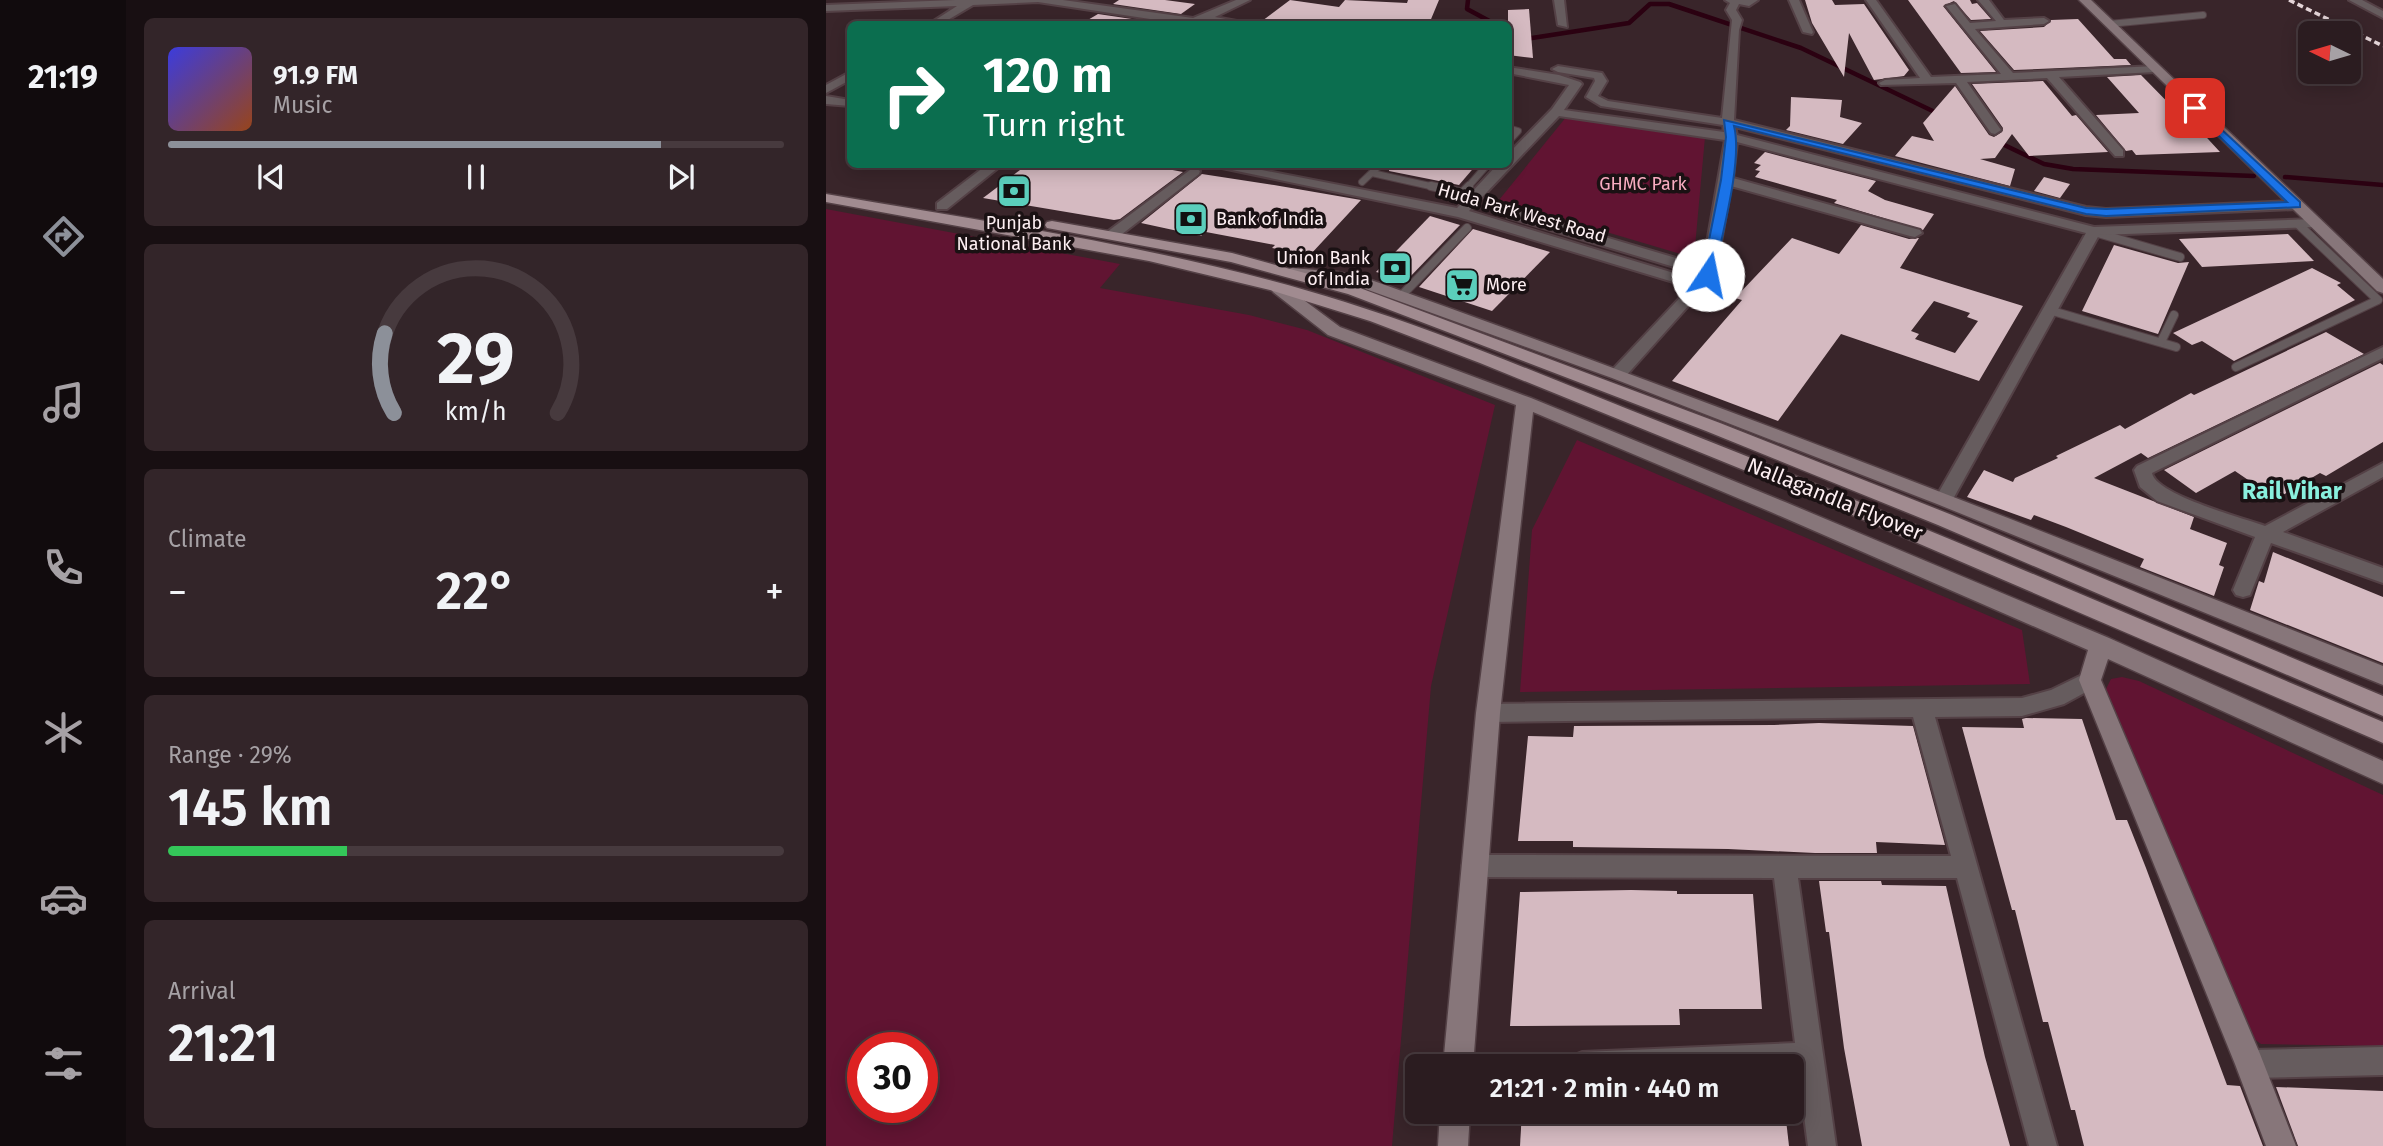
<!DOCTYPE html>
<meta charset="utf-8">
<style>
:root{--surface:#2b1c20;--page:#332529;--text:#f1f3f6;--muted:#a6a1a5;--line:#473a3e;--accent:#8c9099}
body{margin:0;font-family:"Fira Sans",sans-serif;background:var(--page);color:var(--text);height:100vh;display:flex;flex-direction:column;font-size:26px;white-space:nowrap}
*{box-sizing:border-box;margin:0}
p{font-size:23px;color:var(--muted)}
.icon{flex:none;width:38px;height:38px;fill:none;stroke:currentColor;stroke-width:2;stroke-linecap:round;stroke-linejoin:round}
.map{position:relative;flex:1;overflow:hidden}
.side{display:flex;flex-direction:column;gap:18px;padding:18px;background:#180f12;width:700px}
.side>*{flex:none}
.hud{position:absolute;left:21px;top:21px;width:665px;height:147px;border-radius:10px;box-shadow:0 4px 18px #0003,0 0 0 2px var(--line);background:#0b6e4f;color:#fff;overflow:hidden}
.needle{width:46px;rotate:275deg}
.fabs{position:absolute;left:1472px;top:21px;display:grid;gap:14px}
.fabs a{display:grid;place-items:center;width:63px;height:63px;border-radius:10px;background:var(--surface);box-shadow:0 4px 18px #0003,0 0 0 2px var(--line);font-size:35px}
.speed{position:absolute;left:21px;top:1032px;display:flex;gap:14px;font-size:35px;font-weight:700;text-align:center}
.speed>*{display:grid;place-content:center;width:91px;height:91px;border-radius:50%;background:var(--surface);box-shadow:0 4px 18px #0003,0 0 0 2px var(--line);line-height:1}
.speed .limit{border:10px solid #d22;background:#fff;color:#111}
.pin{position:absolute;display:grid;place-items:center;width:60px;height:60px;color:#fff;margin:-30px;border-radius:14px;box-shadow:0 4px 10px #0006}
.me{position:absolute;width:77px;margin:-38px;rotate:11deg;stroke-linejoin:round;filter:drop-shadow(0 0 5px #0008)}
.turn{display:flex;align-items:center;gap:24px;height:147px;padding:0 21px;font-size:32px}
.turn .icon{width:91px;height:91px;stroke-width:2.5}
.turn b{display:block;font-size:49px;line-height:60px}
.big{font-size:52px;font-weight:600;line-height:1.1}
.side .card{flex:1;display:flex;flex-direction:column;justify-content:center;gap:10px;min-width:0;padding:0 24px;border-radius:10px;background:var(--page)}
.side .dial{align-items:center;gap:0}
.dial svg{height:182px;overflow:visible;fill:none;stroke:var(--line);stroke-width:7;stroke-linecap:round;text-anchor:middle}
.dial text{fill:var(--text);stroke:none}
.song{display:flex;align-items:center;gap:21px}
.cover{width:84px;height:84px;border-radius:10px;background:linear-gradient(135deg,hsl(240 70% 55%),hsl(20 70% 35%))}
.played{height:7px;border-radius:4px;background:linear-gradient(90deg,var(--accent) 80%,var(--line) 80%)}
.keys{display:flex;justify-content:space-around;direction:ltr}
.heat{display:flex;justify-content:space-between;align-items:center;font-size:38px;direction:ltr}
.charge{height:10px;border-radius:5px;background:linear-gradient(90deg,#34c759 29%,var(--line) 0)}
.trip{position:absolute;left:579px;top:1054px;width:399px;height:70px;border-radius:10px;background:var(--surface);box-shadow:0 4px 18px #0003,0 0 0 2px var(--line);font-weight:600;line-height:70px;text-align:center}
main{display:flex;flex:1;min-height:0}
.menu{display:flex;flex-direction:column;width:126px;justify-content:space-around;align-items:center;background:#110b0d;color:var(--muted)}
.menu .icon{width:49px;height:49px}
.menu .current{color:var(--accent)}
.menu b{font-size:32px;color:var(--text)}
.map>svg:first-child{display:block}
</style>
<main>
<nav class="menu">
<b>21:19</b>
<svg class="icon current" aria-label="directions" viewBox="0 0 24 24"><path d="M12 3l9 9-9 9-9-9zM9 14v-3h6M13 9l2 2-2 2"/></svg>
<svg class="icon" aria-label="music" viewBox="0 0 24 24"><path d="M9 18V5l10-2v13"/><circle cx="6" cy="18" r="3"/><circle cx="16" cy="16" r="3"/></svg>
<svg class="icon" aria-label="phone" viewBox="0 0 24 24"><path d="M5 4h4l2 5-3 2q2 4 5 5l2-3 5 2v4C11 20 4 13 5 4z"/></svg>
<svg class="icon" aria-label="climate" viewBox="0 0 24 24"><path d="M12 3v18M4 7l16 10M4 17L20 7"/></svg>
<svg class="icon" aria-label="car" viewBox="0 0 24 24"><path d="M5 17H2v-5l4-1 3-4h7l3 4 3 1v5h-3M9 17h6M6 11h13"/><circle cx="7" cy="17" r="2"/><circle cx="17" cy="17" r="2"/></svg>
<svg class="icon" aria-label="filters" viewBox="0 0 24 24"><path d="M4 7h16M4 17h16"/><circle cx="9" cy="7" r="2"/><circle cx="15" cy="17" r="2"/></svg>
</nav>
<section class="side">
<div class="card">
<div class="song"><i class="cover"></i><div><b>91.9 FM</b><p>Music</p></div></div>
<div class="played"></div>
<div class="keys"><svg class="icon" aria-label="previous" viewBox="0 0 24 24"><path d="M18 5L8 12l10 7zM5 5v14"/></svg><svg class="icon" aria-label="pause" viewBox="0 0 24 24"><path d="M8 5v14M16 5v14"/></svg><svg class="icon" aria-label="next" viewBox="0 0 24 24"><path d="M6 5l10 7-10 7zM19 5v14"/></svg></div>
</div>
<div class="card dial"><svg viewBox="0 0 100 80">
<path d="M14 69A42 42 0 1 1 86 69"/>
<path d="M14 69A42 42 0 0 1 10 34" stroke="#8c9099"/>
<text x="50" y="56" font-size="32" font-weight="700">29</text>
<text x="50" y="72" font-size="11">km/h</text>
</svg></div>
<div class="card"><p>Climate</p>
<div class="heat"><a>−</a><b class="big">22°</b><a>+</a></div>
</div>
<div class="card"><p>Range · 29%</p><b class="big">145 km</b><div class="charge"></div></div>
<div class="card"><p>Arrival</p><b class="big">21:21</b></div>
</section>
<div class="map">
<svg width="1557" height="1146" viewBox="0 0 1557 1146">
<rect width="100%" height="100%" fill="#39252a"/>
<g fill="#611432" fill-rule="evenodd">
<polygon points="741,116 879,137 868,258 673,200"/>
<path d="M 0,209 L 294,264 L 274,288 L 423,315 L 481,330 L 669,405 L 605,686 L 566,1146 L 0,1146 ZM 37,1048 L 96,1048 L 96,1108 L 37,1108 Z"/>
<polygon points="751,440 1196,630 1204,684 694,692 706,530"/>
<polygon points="1296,677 1313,681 1557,795 1557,1046 1435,1044 1416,1030 1279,691 1285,679"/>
</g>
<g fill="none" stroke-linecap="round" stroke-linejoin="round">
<g stroke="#2b0111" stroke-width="4.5">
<polyline points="642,0 641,9 669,24"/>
<polyline points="696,37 706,38 803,23 824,4 843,4 975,48 1115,115"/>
<polyline points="1170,141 1218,164 1247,169 1428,176"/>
<polyline points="1459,177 1557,185"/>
</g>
</g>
<g fill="#d5bac1" fill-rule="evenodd">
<polygon points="293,0 339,0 369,4 355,14 287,4"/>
<polygon points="464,0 513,7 519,0 581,3 582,0 613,0 603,24 432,24"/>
<polygon points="979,0 1006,0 1009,5 1038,4 1083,70 1078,76 1048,80 1023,33 1018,77 986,23"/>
<polygon points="1082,0 1144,0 1146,4 1151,3 1165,19 1145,20 1128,1 1117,6 1170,72 1135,73"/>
<polygon points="703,9 707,58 682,55 682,10"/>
<polygon points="272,14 340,24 255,24"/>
<polygon points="1252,19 1288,59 1300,59 1305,65 1188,70 1154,31 1218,27 1225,20"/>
<polygon points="1315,75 1366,127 1371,127 1394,152 1310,155 1306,150 1300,151 1270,115 1313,113 1281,77"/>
<polygon points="1217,81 1246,116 1250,115 1282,152 1203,156 1186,134 1169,158 1154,159 1189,169 1184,186 1069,156 1086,136 1108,141 1097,123 1129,86 1163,135 1168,137 1176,132 1177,128 1146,84"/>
<polygon points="965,97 1016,100 1014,117 1036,123 1017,144 960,130 964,126"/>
<polygon points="939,152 1050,181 1042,191 1059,200 1108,214 1097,230 1008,203 1011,200 929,177 934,171 929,170 935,165 928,163"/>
<polygon points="202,164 315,164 357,172 294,219 288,220 157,198"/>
<polygon points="564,164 651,164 633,185 563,171"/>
<polygon points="376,174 448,185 535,200 484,255 446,248 449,245 380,232 375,236 315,223"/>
<polygon points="1218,177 1244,184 1234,198 1208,191"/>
<polygon points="604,216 634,225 581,280 550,272"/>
<path d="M 1035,225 L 1083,239 L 1093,238 L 1074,268 L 1197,306 L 1153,381 L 1015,334 L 952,421 L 846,381 L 916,300 L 909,298 L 966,238 L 1013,254 ZM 1108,301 L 1144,313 L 1141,317 L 1152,321 L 1129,353 L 1089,339 L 1093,334 L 1085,331 Z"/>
<polygon points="647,229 724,252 666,311 593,287"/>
<polygon points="1462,234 1488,261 1376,267 1353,239"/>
<polygon points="1288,245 1352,263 1363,262 1332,334 1256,311"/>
<polygon points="1486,268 1515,283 1511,285 1529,300 1408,361 1376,341 1366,345 1347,333"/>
<polygon points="1500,332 1538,354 1322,458 1315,453 1268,478 1368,517 1364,529 1401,543 1393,565 1398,567 1388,596 1314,567 1318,559 1240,527 1208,515 1205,520 1141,497 1158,470 1187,482 1189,478 1232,458 1230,456 1294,425 1299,429 1365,393 1368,395"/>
<polygon points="1554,363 1557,365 1557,442 1500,476 1494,473 1450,499 1409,471 1370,493 1338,470"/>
<polygon points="1447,552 1557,597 1557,663 1424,610 1433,581 1438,583"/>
<polygon points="1200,718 1256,719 1290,820 1301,820 1320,868 1401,1085 1414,1086 1437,1146 1258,1146 1249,1110 1245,1110 1222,1022 1217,1022 1189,910 1186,910 1136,727 1198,728 1196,719"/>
<polygon points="993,723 1087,726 1119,845 1050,842 1051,853 989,853 902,849 747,847 747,841 692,841 702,736 747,737 748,726 948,725"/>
<polygon points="993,881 1055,881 1056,885 1120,886 1159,1057 1184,1146 1036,1146 1018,1048 1003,932 1000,932"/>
<polygon points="805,890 851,891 851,894 927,894 936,1009 853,1009 854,1025 684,1026 694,892"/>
<polygon points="1450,1087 1557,1091 1557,1146 1472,1146"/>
<polygon points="696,1111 959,1111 963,1146 694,1146"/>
</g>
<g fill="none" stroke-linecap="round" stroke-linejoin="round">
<g stroke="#544146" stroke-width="8">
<g id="lane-far1">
<polyline points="1283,24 1377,15"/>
<polyline points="682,128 692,131 682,142"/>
<polyline points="546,173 613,188"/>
<polyline points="536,182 555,164"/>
<polyline points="641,188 662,164"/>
</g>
</g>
<g stroke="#544146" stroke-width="10">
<g id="lane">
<polyline points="605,186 633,192 637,192 643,186"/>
<polyline points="1268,232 1354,257"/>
<polyline points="576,295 641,228"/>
<polyline points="1223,310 1350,347"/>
<polyline points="1335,342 1348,315"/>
<polyline points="1410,367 1552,300 1472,224"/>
</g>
</g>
<g stroke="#544146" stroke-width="4">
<g id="street">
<polygon points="129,0 237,0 367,18 410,0 424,0 389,17 427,24 377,21 357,24 212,2 147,5 115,24 103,24 131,6 0,11 0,5"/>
<polygon points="728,0 738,0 741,27 732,25"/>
<path d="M 899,0 L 932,0 L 923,6 L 913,4 L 910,10 L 916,20 L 913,30 L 908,120 L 1260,207 L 1280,209 L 1470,201 L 1477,205 L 1470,209 L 1280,217 L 1260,215 L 909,127 L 911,135 L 1268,227 L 1489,219 L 1496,223 L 1489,227 L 1273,235 L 1127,499 L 1124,504 L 1112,504 L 1109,499 L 1260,233 L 911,142 L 907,178 L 1094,230 L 1096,233 L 1089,237 L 1084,236 L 905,186 L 889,276 L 798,378 L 792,379 L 784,374 L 786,370 L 864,287 L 632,217 L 377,164 L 405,164 L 631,208 L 672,164 L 682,164 L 682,154 L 726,109 L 743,85 L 682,73 L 682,67 L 733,75 L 754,82 L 756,84 L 738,110 L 898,132 L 897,125 L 775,106 L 760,97 L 769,81 L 768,78 L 732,72 L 726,69 L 732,66 L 776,73 L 781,81 L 772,96 L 782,101 L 896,118 L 906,20 L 900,10 L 904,3 ZM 733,116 L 899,140 L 877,266 L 691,211 L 686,210 L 679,214 L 681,217 L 875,275 L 871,280 L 643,211 Z"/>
<polygon points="963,0 973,0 987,32 986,34 977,32"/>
<polygon points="1040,0 1050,0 1105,77 1175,74 1120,6 1129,4 1144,23 1170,21 1152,0 1163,0 1178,20 1218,18 1223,21 1218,24 1149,29 1187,73 1329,66 1335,69 1329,72 1233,77 1297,150 1297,156 1289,156 1221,78 1141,82 1175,130 1169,134 1165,133 1130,83 1055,85 1053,83 1059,80 1094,78"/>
<polygon points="1523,0 1536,0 1557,11 1557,18"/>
<polygon points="24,72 24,80 0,93 0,85"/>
<polygon points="0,96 24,100 24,106 0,104"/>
<polygon points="162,164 177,164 121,209 111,209 111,203"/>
<polygon points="368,167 374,171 373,174 291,238 281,238 281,232"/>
<path d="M 1557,347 L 1557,358 L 1326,473 C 1330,495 1417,518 1439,526 L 1557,463 L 1557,477 L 1457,532 L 1557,568 L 1557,583 L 1445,543 L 1424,595 L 1417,597 L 1410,595 L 1407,590 L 1429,537 L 1331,501 L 1314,487 L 1308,470 L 1311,466 Z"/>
<polygon points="1264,671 1271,674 1274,680 1271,686 1238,704 1196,716 1109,717 1231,1146 1203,1146 1131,878 972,878 1010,1146 982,1146 972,1070 966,1070 966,1066 743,1066 746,1056 756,1052 969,1043 948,878 648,877 640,874 636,866 640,858 648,855 1125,856 1087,717 662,722 654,719 651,713 654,707 662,704 1196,698 1225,690"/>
<polygon points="1557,1047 1557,1075 1424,1078 1414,1074 1410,1064 1414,1054 1424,1050"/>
</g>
</g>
<g stroke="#544146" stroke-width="3">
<g id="secondary">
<polygon points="1253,0 1265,0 1557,279 1557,293 1551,291"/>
<path d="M 466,268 L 512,272 L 545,280 C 885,401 1221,532 1557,666 L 1557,685 L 1111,504 L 786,378 L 534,287 L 460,276 L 458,273 L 460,270 Z"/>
<polygon points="453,284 459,286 514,327 705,398 959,502 1283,638 1557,761 1557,784 1282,659 1275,680 1434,1054 1470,1146 1440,1146 1409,1064 1253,680 1262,650 945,512 707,412 674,713 647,1066 617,1066 650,713 690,405 502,335 447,292 445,289 447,286"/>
<polygon points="614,1111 644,1111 642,1146 612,1146"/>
</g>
</g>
<g stroke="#544146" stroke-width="3">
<g id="primary">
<path d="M 0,194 C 174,224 350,249 519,302 C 627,336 732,382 837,423 C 1079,518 1318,621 1557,722 L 1557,743 L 989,499 L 654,363 L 544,321 L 444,290 L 323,261 L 0,202 Z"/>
<polygon points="226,221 406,253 534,288 894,423 1126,515 1557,696 1557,716 1112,525 880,431 522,294 405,262 221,228 219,225 221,222"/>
</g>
</g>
<use href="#lane-far1" stroke="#665c5e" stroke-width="6"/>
<use href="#lane" stroke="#665c5e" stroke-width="8"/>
<use href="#street" fill="#665c5e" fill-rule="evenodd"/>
<use href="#secondary" fill="#87767a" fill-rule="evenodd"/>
<use href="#primary" fill="#a18b90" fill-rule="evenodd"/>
<polyline stroke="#e4d5d8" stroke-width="3.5" stroke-dasharray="6 3.5" stroke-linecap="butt" points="1463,0 1557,46"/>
</g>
<path fill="#1a73e8" stroke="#114b97" stroke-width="2" d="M 1369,105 L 1474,202 L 1474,207 L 1280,216 L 1260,214 L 908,126 C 917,161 895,238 888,275 L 882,279 L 876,275 L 895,180 L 900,137 L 898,120 L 1260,208 L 1280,209 L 1461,202 L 1366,110 L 1366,106 Z"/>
<defs>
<g id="bank-square" transform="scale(1.75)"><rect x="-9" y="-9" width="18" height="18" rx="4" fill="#5bcebc" stroke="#1a1113"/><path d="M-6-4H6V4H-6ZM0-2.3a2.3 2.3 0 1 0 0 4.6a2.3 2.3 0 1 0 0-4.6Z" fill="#111"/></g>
<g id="supermarket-square" transform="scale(1.75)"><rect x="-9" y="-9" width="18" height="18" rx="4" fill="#5bcebc" stroke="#1a1113"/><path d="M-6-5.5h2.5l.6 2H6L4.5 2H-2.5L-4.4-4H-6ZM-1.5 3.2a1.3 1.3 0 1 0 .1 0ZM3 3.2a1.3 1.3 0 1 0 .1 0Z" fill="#111"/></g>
</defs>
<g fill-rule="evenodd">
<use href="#bank-square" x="188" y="191"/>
<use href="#bank-square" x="365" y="219"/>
<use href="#bank-square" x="569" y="268"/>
<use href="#supermarket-square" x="636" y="285"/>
</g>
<g text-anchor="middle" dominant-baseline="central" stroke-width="7" stroke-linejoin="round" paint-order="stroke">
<g font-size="18" fill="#f8acc0" stroke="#1a1113">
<text x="817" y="184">GHMC Park</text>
</g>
<g font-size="18" fill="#fdeff2" stroke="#1a1113">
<text transform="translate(696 213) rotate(16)">Huda Park West Road</text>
</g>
<g font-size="18" fill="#fdeff2" stroke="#1a1113" text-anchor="start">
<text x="390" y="219">Bank of India</text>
<text x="188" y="223" text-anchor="middle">Punjab<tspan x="188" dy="21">National Bank</tspan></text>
<text x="544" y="258" text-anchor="end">Union Bank<tspan x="544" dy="21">of India</tspan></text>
<text x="660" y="285">More</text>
</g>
<g font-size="21" fill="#fdeff2" stroke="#1a1113">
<text transform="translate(1009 499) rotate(22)">Nallagandla Flyover</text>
</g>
<g font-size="23" font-weight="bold" fill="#89f0de" stroke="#1a1113">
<text x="1466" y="491">Rail Vihar</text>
</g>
</g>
</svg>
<div class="fabs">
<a><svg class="needle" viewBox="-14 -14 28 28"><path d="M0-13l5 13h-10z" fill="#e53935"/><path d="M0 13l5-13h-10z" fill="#a6a1a5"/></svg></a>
</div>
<div class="speed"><div class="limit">30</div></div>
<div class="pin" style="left:1369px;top:108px;background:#d93025"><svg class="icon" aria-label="arrive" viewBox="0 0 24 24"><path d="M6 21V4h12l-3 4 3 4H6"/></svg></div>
<svg class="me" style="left:882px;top:275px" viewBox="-20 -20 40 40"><circle r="19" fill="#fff"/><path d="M0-13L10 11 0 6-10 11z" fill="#1a73e8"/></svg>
<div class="trip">21:21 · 2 min · 440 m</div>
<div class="hud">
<div class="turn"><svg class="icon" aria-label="right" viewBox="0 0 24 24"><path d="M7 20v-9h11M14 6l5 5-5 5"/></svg><div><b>120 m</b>Turn right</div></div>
</div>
</div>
</main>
